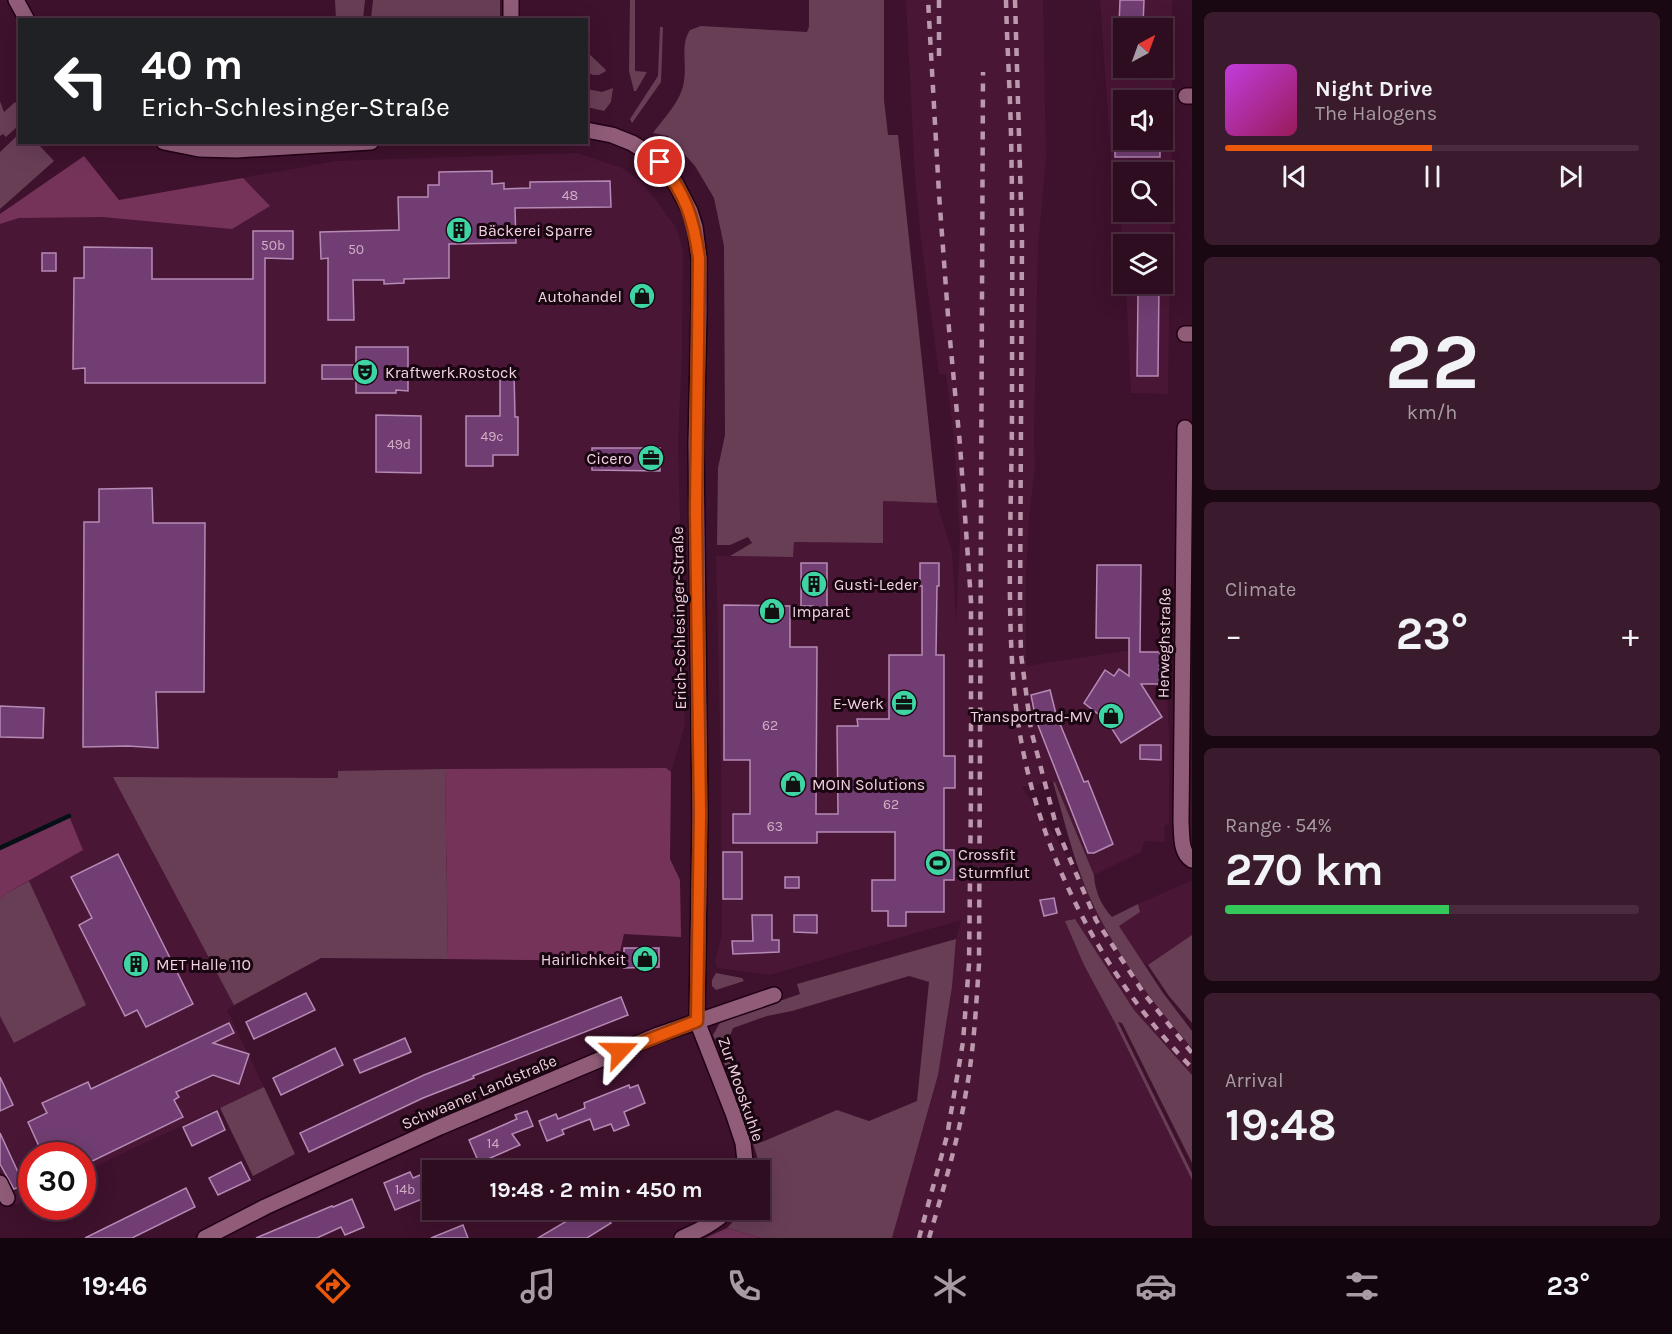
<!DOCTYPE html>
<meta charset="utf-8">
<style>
:root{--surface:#2e0d21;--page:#3a1b2e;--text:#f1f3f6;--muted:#a79ca5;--line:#492d3f;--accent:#ea580c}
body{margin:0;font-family:Karla,sans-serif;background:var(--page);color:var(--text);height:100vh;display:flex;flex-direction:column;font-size:22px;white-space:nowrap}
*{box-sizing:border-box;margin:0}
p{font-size:20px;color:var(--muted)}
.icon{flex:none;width:33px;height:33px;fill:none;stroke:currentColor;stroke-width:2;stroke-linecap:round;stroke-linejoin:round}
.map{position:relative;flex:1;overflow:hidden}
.side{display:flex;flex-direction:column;gap:12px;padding:12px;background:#190712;width:480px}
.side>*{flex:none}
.hud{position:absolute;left:18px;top:18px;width:570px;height:126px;border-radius:0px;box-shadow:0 6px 24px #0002,0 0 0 2px var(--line);background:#202124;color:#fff;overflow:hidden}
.needle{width:39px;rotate:41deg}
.controls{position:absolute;left:1113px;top:18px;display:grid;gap:12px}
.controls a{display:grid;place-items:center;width:60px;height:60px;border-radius:0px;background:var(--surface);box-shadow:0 6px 24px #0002,0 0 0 2px var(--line);font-size:30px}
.speed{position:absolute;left:18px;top:1142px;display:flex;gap:12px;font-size:30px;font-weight:700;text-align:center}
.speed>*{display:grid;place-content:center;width:78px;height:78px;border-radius:50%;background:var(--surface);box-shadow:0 6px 24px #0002,0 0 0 2px var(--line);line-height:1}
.speed .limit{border:9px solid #d22;background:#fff;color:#111}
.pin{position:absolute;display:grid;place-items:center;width:51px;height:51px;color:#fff;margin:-26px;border:3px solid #fff;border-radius:50%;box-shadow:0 2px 6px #0007}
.me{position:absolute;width:66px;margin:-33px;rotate:67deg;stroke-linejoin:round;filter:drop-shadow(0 0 4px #0008)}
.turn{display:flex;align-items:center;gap:21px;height:126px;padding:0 24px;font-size:27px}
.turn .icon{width:78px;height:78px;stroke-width:2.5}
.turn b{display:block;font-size:42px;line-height:51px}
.big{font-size:45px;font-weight:700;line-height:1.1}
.side .card{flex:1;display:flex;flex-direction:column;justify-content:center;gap:9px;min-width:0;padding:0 21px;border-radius:9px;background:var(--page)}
.side .dial{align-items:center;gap:0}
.dial b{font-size:78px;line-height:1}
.song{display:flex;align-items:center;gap:18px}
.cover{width:72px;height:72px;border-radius:9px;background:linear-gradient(135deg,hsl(290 70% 55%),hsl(330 70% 35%))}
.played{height:6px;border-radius:3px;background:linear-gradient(90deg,var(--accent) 50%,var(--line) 50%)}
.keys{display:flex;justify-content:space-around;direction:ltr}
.heat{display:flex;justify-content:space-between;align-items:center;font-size:33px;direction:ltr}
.charge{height:9px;border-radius:4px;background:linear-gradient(90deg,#34c759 54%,var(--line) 0)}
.trip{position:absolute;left:422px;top:1160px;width:348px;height:60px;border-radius:0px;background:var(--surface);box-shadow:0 6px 24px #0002,0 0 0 2px var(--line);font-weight:700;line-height:60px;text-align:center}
.tab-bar{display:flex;height:96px;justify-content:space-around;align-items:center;background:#12050d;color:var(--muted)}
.tab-bar .icon{width:42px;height:42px}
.tab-bar .active{color:var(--accent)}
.tab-bar b{font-size:27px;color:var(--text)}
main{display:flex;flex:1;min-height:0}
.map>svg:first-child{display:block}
</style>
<main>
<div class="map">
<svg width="1192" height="1238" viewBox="0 0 1192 1238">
<rect width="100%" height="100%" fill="#3e112c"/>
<g fill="#4a1636" fill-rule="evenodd">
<polygon points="906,0 1043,0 1046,158 1038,247 1034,435 1035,467 1029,516 1026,575 1026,666 1125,651 1165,650 1169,736 1169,823 1164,827 1165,842 1144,841 1141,852 1094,875 1055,782 1022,787 1082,878 1102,921 1134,974 1168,1021 1192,1048 1192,1075 1134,1010 1075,919 1084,965 1114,1021 1192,1180 1192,1238 892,1238 938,1075 952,987 956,939 961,920 770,975 718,968 715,963 722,933 721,771 716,556 793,557 794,542 883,543 883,501 937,503 952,552 956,621 960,539 954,438 946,374 939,374 921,240 915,177"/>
<path d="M 1100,0 L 1172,0 L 1172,120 L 1168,394 L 1131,393 L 1126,284 L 1162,284 L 1162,244 L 1124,245 L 1111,158 ZM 1124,28 L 1162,28 L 1162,68 L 1124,68 ZM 1124,100 L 1162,100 L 1162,140 L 1124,140 ZM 1124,172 L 1162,172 L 1162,212 L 1124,212 Z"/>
<polygon points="577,153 622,168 643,183 676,227 683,252 682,354 678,441 685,725 671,772 670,859 680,880 681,937 624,934 618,961 321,958 227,1010 264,1087 83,1172 82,1155 32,1155 31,1197 16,1205 0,1171 0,224 19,218 336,161"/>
<polygon points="1192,880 1192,1023 1169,996 1148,965 1144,964 1119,926 1140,912 1138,904"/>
</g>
<g fill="#683e55">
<polygon points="335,0 365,0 363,19 336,19"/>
<polygon points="373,0 500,0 500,19 371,19"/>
<polygon points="630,0 635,0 635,71 647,72 636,91 634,91 629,71"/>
<path d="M 809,0 L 884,0 L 884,100 L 888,135 L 898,135 L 937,503 L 883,501 L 883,543 L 794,542 L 793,557 L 730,556 L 752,543 L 748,537 L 730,545 L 717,545 L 718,468 L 725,435 L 724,246 L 714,198 L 695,166 L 668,136 L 653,133 C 664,118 682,100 684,81 C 687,64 680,45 690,30 L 701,26 L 807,32 L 809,27 Z"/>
<polygon points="660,27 663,27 661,82 632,123 630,119 658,76"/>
<polygon points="586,51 605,69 606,71 599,75 593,75 587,72"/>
<polygon points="613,88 611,102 604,111 587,107 587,89 602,92"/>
<polygon points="0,101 4,112 15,102 19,106 19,125 6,137 3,134 0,136"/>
<polygon points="19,134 20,142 37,143 54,161 0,209 0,152"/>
<polygon points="445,769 448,959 321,958 234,1005 113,777 338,778 338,771"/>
<path d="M 1053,782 L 1055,782 L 1094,875 C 1095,892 1101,905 1112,917 L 1138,904 L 1140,912 L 1119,926 L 1163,993 L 1192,1031 L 1192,1048 C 1153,1004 1116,954 1091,900 C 1074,863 1065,822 1053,782 Z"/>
<polygon points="29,881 86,1005 14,1043 0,1016 0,899 5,894"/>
<polygon points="1075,919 1134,1010 1192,1075 1192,1163 1122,1023 1118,1022 1192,1173 1192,1180 1114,1021 1084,965 1065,921"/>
<polygon points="1192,935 1192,1023 1169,996 1148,965"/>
<polygon points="956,939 952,987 938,1075 892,1238 761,1238 727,1228 745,1209 759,1209 760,1175 757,1156 748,1128 762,1142 837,1110 869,1121 917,1101 929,982 909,976 792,1011 767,1016 733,1028 725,1048 749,1109 746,1119 713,1035 721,1021 800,994 797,984"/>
<polygon points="716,973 742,978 744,981 716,990 712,986 712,980"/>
<polygon points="264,1087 295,1154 253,1176 220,1108"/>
</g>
<g fill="#75335a">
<polygon points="84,156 119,200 243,178 270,206 232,229 102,217 19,218 0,224 0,214"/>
<polygon points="666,768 671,772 670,859 680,880 681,937 624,934 618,961 448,959 445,769"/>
<polygon points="69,816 83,850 5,894 0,899 0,848"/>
<polygon points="727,1228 761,1238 705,1238"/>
</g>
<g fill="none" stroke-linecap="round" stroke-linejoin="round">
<polyline stroke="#041015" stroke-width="4.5" points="0,848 69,816"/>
</g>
<g fill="#713d72" stroke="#b58ab5" stroke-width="1.5">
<polygon points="1120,0 1144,0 1143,25 1119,25"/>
<rect x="1115" y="140" width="45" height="17"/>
<polygon points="492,171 492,184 504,183 504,189 530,188 530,182 610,181 611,207 515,208 516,243 449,244 449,278 404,279 404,283 384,284 384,280 353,280 354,320 328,320 328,258 321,259 320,232 399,230 398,197 428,197 428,185 439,185 439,172"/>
<polygon points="253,231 293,231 293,259 265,258 265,383 85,383 85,368 73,369 74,278 84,278 84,247 152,248 152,279 253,279"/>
<rect x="42" y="253" width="14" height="18"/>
<polygon points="1130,284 1159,284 1158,376 1137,376 1138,295 1130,295"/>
<polygon points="356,347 408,347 408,391 396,390 396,393 356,393 356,379 322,379 322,365 356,365"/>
<polygon points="500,372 514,372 515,417 518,417 518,455 493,455 493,466 466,466 466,416 500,416"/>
<polygon points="376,415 421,416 421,473 376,472"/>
<polygon points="592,448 660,448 660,471 592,470"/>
<polygon points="152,488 153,523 205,523 204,692 156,692 158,748 128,746 83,747 84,522 99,522 99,489"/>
<polygon points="801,563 827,563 827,613 813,613 813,606 801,606"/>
<polygon points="920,563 939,563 939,586 937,586 936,655 944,655 944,756 955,756 955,788 944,788 944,850 954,850 954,880 944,880 944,912 906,912 906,926 888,926 888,911 872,911 872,880 895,880 895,832 817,832 817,843 733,843 733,814 750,814 750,760 724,760 724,605 790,606 790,647 817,647 816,814 838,814 837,726 858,726 857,719 889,719 889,655 922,655 922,586 920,586"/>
<polygon points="1097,565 1141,565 1140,652 1160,652 1159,684 1141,684 1162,717 1121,743 1107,721 1084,703 1105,670 1114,676 1119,669 1129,676 1129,638 1096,638"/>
<polygon points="1050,690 1056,714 1084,782 1088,781 1113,844 1094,853 1088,853 1036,720 1031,695"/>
<polygon points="0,706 44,708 43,738 0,737"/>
<polygon points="1140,745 1161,745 1161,760 1140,759"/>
<rect x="723" y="852" width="19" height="47"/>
<polygon points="118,854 193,1004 146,1027 137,1010 125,1016 79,925 92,918 71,877"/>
<rect x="785" y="877" width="14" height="11"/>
<polygon points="1054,898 1057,913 1044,916 1040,900"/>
<polygon points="752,915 772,915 772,940 779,940 779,952 733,954 732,941 753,941"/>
<polygon points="794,915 817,915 817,933 794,932"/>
<polygon points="624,948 659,948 659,967 624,968"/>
<polygon points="306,993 315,1010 254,1039 246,1022"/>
<polygon points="621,997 628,1015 473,1076 474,1078 423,1098 309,1152 300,1133 424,1075"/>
<polygon points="229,1023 234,1033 213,1043 249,1054 239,1084 213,1075 176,1092 179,1097 174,1100 183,1117 82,1166 82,1155 43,1155 28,1122 47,1113 42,1103 88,1082 91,1089"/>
<polygon points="405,1038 411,1052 360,1073 354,1060"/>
<polygon points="335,1048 343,1065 281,1095 273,1078"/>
<polygon points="0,1077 13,1105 0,1111"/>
<polygon points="629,1085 630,1088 638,1085 645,1103 624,1112 629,1125 614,1131 611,1124 594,1130 590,1119 562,1130 564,1134 547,1141 539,1121 556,1114 558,1119 585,1108 584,1103"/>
<polygon points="217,1111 225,1130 192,1146 183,1127"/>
<polygon points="527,1111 533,1126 512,1134 520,1145 479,1163 469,1140 517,1119 515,1115"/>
<polygon points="0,1133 24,1185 14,1189 0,1164"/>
<polygon points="241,1162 250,1180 218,1195 209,1178"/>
<polygon points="432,1170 432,1195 395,1210 384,1183 410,1172 413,1178"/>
<polygon points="186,1188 195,1207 132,1238 85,1238"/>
<polygon points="352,1199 364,1227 345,1235 341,1227 317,1238 256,1238 332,1206 333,1207"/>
<polygon points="587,1209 602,1209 611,1223 587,1238 538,1238"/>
<polygon points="463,1225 468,1238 431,1238"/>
</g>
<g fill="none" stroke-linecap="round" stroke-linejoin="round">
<g stroke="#220014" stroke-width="18">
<g id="minor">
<polyline points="16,0 27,20"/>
<polyline points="511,20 511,0"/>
<polyline points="1186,96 1192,96"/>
<polyline points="586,130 612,135 632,143 650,154 660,162 676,184 690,211 695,227 699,258 699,312 696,444 700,814 697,1021 733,1113 743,1143 746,1170"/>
<polyline points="164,142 199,149 236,150 371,142"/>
<polyline points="1185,334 1192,334"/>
<path d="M 1185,428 L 1181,822 C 1182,835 1180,853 1192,860"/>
<polyline points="0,1183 7,1198"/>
<polyline points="205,1238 265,1207 440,1127 658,1035 774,995"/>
<path d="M 682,1238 C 700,1230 715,1223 729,1209"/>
</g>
</g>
<use href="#minor" stroke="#905c78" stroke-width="15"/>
<g stroke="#bb98ab" stroke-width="4.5" stroke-dasharray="8 8" stroke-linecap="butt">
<polyline points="939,0 939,59"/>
<path d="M 1006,0 C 1007,45 1010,90 1011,134 C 1013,224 1012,314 1012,404 C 1012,499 1006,595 1014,689 C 1027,831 1093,966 1192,1068"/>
<polyline points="1015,0 1022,238 1020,609 1021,654 1031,730 1057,829 1096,920 1145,995 1192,1053"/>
<polyline points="919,1238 947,1136 963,1042 969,964 971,795 971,601 960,445 949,329 939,194 928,0"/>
<path d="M 929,1238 C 943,1190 958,1141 966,1092 C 974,1049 976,1007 979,964 L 983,72"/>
</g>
</g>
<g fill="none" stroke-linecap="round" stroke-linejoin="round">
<g stroke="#983908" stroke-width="15">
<path id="route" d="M 620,1051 L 697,1021 L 700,814 L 696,511 L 699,258 C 693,217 686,195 660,162"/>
</g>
<use href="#route" stroke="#ea580c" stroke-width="10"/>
</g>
<defs>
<g id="building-disc" transform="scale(1.35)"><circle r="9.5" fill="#3ed4a3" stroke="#190611"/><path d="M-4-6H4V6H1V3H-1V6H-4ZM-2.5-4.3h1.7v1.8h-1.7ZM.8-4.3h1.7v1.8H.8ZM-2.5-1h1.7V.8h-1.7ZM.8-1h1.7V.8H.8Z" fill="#111"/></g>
<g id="shop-disc" transform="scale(1.35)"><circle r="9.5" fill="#3ed4a3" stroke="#190611"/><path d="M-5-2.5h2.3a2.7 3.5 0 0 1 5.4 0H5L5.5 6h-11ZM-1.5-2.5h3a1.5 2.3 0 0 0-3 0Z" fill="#111"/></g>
<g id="theatre-disc" transform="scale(1.35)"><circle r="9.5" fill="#3ed4a3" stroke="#190611"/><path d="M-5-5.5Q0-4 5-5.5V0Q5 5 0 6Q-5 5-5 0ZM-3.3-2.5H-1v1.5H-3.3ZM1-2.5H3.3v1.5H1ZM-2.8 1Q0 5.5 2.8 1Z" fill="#111"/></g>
<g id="office-disc" transform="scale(1.35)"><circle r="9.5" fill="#3ed4a3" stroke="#190611"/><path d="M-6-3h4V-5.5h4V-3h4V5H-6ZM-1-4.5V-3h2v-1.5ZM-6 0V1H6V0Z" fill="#111"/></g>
<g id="stadium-disc" transform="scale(1.35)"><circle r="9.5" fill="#3ed4a3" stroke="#190611"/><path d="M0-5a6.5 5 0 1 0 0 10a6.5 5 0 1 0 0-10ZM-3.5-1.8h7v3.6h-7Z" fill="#111"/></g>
</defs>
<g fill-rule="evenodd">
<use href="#building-disc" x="459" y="230"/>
<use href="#shop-disc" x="642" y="296"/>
<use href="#theatre-disc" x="365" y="372"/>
<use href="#office-disc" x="651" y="458"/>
<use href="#building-disc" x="814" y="584"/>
<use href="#shop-disc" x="772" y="611"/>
<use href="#office-disc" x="904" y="703"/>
<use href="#shop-disc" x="1111" y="716"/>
<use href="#shop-disc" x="793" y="784"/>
<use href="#stadium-disc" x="938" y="863"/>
<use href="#shop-disc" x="645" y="959"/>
<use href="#building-disc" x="136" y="964"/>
</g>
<g text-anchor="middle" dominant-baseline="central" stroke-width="6" stroke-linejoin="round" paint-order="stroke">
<g font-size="14" fill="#d1adc5">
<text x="570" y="195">48</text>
<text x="273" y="245">50b</text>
<text x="356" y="249">50</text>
<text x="492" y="436">49c</text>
<text x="399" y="444">49d</text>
<text x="770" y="725">62</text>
<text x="891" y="804">62</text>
<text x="775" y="826">63</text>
<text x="493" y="1143">14</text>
<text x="405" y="1189">14b</text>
</g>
<g font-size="16" fill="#f1d2e1" stroke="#190611" text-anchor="start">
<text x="478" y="230">Bäckerei Sparre</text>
<text x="622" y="296" text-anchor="end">Autohandel</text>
<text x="385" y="372">Kraftwerk.Rostock</text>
<text x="632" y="458" text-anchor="end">Cicero</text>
<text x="834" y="584">Gusti-Leder</text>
<text x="792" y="611">Imparat</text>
<text x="884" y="703" text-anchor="end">E-Werk</text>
<text x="1092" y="716" text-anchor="end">Transportrad-MV</text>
<text x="812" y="784">MOIN Solutions</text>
<text x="958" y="854">Crossfit<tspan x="958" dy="18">Sturmflut</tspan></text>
<text x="626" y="959" text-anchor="end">Hairlichkeit</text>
<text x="156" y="964">MET Halle 110</text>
</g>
<g font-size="16" fill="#f1d2e1" stroke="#190611">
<text transform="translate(679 618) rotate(-91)">Erich-Schlesinger-Straße</text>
<text transform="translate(1164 643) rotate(-89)">Herweghstraße</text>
<text transform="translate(741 1089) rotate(71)">Zur Mooskuhle</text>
<text transform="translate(479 1092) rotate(-23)">Schwaaner Landstraße</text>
</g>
</g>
</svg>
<div class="controls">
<a><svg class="needle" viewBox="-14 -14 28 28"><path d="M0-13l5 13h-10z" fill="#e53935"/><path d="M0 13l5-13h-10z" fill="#a79ca5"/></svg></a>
<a><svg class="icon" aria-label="sound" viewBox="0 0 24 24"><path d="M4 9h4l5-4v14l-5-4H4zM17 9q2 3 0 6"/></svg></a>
<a><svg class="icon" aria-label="search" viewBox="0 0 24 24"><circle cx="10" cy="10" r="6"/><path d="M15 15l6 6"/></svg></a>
<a><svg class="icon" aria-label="layers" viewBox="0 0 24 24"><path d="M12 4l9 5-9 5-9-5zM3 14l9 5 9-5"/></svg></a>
</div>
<div class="speed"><div class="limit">30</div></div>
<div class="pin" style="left:660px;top:162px;background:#d93025"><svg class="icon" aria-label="arrive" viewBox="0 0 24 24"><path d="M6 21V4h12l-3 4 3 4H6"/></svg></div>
<svg class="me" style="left:620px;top:1051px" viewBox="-20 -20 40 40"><path d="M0-17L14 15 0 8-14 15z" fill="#ea580c" stroke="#fff" stroke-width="4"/></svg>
<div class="trip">19:48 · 2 min · 450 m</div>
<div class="hud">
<div class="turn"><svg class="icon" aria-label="left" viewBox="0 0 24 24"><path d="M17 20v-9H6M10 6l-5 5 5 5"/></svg><div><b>40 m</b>Erich-Schlesinger-Straße</div></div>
</div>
</div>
<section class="side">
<div class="card">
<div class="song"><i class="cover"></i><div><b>Night Drive</b><p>The Halogens</p></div></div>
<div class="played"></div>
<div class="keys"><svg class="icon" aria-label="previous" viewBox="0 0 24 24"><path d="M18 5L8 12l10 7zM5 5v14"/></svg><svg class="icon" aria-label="pause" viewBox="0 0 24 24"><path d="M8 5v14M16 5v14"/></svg><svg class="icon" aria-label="next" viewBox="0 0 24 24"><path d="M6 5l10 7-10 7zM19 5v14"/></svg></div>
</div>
<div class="card dial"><b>22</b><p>km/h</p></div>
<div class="card"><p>Climate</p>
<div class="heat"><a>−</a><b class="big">23°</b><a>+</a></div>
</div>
<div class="card"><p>Range · 54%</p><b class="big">270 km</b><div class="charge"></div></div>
<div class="card"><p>Arrival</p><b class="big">19:48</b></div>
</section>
</main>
<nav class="tab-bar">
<b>19:46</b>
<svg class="icon active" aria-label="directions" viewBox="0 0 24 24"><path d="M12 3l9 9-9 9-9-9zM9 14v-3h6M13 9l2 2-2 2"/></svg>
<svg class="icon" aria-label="music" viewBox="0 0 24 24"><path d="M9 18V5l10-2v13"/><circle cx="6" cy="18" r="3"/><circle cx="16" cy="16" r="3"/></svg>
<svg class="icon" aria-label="phone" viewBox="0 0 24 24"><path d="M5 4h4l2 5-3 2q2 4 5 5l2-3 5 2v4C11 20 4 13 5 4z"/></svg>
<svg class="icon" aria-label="climate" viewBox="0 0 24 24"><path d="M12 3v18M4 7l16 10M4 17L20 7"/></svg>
<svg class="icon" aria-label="car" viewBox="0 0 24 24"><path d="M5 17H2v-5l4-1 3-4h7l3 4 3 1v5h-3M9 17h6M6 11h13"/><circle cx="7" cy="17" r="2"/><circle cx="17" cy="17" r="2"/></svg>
<svg class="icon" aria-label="filters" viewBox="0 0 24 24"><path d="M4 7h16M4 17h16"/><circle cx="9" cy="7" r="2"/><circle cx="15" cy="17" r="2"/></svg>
<b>23°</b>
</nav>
